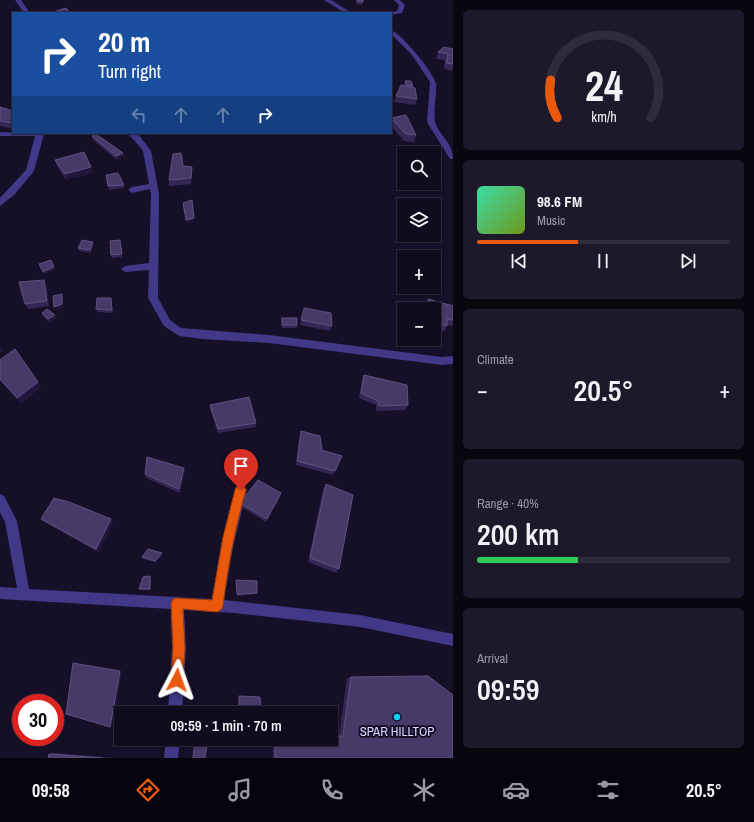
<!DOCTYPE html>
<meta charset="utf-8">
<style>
:root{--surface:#100b1d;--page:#1e192a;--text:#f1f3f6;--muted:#9c9ba4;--line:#302b3b;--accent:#ea580c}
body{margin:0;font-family:"Archivo Narrow",sans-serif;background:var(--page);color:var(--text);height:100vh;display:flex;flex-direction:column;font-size:15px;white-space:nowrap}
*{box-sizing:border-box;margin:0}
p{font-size:13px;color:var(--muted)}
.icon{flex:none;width:22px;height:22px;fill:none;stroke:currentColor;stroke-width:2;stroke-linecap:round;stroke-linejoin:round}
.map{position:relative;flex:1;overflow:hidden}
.side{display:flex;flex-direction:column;gap:10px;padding:10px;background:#090610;width:301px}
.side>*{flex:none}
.guide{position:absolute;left:12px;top:12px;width:380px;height:122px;border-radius:0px;box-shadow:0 1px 3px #0004,0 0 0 1px var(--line);background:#1a4fa0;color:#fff;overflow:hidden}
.fabs{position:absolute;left:397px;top:146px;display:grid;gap:8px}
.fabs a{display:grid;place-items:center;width:44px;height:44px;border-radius:0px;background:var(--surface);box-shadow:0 1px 3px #0004,0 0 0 1px var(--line);font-size:20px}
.speed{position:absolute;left:12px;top:694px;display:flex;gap:8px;font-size:20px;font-weight:700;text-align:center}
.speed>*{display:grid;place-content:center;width:52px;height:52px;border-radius:50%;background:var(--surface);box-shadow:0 1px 3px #0004,0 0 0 1px var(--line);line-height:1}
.speed .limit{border:6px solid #d22;background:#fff;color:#111}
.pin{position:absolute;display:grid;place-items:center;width:34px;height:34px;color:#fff;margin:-41px -17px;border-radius:50% 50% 50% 0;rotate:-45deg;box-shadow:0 0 4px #0007}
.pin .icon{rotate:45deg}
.me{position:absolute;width:44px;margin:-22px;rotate:4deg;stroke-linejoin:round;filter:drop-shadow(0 0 3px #0008)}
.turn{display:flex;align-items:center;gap:14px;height:84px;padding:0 20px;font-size:18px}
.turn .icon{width:52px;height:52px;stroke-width:2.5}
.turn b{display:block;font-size:28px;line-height:34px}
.lanes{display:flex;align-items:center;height:38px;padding:0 20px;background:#0003;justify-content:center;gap:20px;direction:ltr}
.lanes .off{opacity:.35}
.big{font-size:30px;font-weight:600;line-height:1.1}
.side .widget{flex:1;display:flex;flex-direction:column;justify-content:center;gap:6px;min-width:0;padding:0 14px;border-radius:6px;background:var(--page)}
.side .dial{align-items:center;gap:0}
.dial svg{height:104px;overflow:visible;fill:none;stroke:var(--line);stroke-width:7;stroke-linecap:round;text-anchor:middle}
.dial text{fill:var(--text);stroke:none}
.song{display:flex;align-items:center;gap:12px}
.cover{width:48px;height:48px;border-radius:6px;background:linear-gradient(135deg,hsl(160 70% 55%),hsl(80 70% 35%))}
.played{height:4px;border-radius:2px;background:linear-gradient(90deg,var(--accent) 40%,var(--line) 40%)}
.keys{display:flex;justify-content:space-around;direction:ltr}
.heat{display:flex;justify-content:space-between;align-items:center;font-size:22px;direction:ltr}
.charge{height:6px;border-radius:3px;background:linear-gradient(90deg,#34c759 40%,var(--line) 0)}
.trip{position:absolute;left:114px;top:706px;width:224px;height:40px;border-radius:0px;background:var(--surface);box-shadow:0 1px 3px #0004,0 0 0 1px var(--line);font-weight:600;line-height:40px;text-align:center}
.dock{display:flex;height:64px;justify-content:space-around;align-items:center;background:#06040c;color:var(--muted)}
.dock .icon{width:28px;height:28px}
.dock .active{color:var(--accent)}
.dock b{font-size:18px;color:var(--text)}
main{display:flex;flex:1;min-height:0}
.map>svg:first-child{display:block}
</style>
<main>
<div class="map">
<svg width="453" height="758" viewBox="0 0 453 758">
<rect width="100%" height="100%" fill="#150f27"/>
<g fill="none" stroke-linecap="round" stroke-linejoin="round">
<g fill="#413888" fill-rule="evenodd">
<polygon points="15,0 21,0 30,13 24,13"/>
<polygon points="324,0 331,0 352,13 345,13"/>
<polygon points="394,0 400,0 405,5 402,13 391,15 391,13 388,13 397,11 399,5"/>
<path d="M 391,30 C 401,33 435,74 436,84 C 437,96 433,109 435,121 C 437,134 453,141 453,159 L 450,159 L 427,122 L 430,82 L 412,55 L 391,34 Z"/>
<polygon points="0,132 44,134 34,171 14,195 0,206 0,198 26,170 35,136 0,136"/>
<polygon points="126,133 135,133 139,135 151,151 159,194 158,298 170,320 181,328 269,335 442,357 453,356 453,364 442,365 269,343 202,339 179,336 164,326 148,298 149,270 125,272 121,269 125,266 149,263 151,194 150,189 132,193 128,190 132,187 149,184 143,151 133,139"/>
<polygon points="241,485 245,486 247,490 233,547 224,600 360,615 453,634 453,646 360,627 234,613 184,610 186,648 182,713 168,713 172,648 171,609 0,599 0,587 17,588 5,522 0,512 0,494 4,496 17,521 29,589 212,599 221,547 235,490 237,486"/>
<polygon points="166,739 180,739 178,758 164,758"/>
</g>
</g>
<g fill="#342756">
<polygon points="356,0 363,0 362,5 356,4"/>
<polygon points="453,49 453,71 444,69 445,60 436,59 438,52"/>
<polygon points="405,81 413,86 412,88 417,99 415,105 394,102 396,96 404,86"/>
<polygon points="0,107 13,111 13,129 0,126"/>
<polygon points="391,118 416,135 414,142 404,141 391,126"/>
<polygon points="92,136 123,153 124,156 117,160 93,140"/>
<polygon points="55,160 93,173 66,180 57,166"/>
<polygon points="183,166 192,167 192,173 191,184 169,186 169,180"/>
<polygon points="106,175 124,185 124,188 109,190"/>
<polygon points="120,240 122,257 112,258 111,255"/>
<polygon points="94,245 91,253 79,251 78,248"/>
<polygon points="44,280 47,286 49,306 28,309 25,304"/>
<polygon points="111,298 113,313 97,312 96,309"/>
<polygon points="428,299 453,306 453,326 447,325 447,326 444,332 434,329 434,309 421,309 425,309 425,305"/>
<polygon points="42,313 57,318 49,322 43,316"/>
<polygon points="282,318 297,325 297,328 282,328"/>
<polygon points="301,320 332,326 330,331 300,325"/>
<polygon points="0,360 41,387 21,403 0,380"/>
<polygon points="364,375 408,405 405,410 376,411 376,405 359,398 362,380"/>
<polygon points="210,405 256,423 255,427 218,433 210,409"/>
<polygon points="301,431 322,450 342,456 333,475 296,465"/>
<polygon points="184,468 185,472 180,493 146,478 145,474"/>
<polygon points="326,484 339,569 336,573 308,562 323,489"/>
<polygon points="280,497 266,522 240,506 240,503"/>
<polygon points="41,519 111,519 113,522 98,552 45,522"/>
<polygon points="163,554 156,562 143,559 142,557"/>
<polygon points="150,576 151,577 151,590 140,590 139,589"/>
<polygon points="236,580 257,593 257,594 237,596"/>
<polygon points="351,677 453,758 273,758 273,740 286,739 331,739 331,735 339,735 347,678"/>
<polygon points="53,753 115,758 48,758 49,754"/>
</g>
<g fill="#20163b">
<polygon points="123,153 124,156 117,160 116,156"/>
<polygon points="91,167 93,173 66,180 65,174"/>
<polygon points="192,167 192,173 191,184 191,178"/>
<polygon points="194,218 194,221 186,223 186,220"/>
<polygon points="93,242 94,245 91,253 90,250"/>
<polygon points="54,267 55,270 44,275 43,272"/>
<polygon points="44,280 47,286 49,306 47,301"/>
<polygon points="62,294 63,296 63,307 56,310 54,307"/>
<polygon points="55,315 57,318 49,322 48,319"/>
<polygon points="0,347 3,351 0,353"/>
<polygon points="38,382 41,387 21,403 17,398"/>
<polygon points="184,468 185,472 180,493 179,489"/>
<polygon points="281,493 280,497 266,522 267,519"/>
<polygon points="111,519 113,522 98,552 96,549"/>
<polygon points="162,553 163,554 156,562 155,561"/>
<polygon points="150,576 151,577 151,590 150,589"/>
<polygon points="120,671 122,672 113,726 110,727"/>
</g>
<g fill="#463a68" stroke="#5e5280">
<polygon points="357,0 363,0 363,2 357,1"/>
<polygon points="66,8 71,13 50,13"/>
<polygon points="444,47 453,49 453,64 446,63 448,54 438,52"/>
<polygon points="405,81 411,81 413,86 406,85"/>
<polygon points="401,85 415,88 417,99 396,96"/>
<polygon points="0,107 13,111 13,123 0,121"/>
<polygon points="406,115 416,135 406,134 391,118"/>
<polygon points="96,134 123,153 116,156 92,136"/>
<polygon points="84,152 91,167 65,174 55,160"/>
<polygon points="181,153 183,166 192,167 191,178 169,180 173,154"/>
<polygon points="118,173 124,185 108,186 106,175"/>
<polygon points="192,200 194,218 186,220 183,203"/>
<polygon points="82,240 93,242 90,250 78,248"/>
<polygon points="120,240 122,254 111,255 110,241"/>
<polygon points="51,260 54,267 43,272 39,264"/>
<polygon points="44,280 47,301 25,304 19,282"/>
<polygon points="62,294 62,304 54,307 53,296"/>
<polygon points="97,298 111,298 112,310 96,309"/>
<polygon points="428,299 453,306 453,320 447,319 447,326 434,323 434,311 440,312 428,305"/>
<polygon points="304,308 331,313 332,326 301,320"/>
<polygon points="47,309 55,315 48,319 42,313"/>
<rect x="282" y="318" width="15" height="7"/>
<polygon points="15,349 38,382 17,398 0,379 0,360"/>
<polygon points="364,375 407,385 408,405 379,406 378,401 361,393"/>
<polygon points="249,397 256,423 218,429 210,405"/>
<polygon points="301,431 320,436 322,450 342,456 335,471 297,461"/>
<polygon points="147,457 184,468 179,489 145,474"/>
<polygon points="258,480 281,493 267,519 240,503"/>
<polygon points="326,484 353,495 339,569 310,558"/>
<polygon points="54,498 69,502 111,519 96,549 41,519"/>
<polygon points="148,549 162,553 155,561 142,557"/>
<polygon points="150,576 150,589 139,589 143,577"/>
<polygon points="236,580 257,581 257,593 237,594"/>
<polygon points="73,663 120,671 110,727 66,714"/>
<polygon points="428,676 453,695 453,758 275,758 275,741 301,739 331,739 331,737 343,736 351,677"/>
<polygon points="239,696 260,697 261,713 239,713"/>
<polygon points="195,739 208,739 205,758 193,758"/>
<polygon points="49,754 102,758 48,758"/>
</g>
<path fill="#ea580c" stroke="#983908" d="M 241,485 L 244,486 L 246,490 C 235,528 228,566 223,606 L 221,610 L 217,612 L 183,609 L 185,648 L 183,680 L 182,684 L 177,686 L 173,684 L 171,680 L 173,648 L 171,603 L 173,599 L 177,598 L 212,600 L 223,537 L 235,490 L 237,486 Z"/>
<circle fill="#01d1ff" stroke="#150f27" stroke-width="1.5" cx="397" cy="717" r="4"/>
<g text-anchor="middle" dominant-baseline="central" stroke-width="4" stroke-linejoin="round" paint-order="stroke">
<g font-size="13" fill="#ddd5ff" stroke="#150f27">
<text x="397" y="731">SPAR HILLTOP</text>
</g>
</g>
</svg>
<div class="fabs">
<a><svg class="icon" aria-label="search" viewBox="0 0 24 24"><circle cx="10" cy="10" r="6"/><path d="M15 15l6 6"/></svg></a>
<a><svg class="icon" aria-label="layers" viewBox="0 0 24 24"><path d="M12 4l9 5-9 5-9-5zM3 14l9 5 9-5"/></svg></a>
<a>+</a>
<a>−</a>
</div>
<div class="speed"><div class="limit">30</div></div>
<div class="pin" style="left:241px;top:490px;background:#d93025"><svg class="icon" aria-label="arrive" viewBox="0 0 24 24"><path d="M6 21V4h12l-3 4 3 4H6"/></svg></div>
<svg class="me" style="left:177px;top:680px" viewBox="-20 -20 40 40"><path d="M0-17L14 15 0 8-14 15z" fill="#ea580c" stroke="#fff" stroke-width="4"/></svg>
<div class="trip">09:59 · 1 min · 70 m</div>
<div class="guide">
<div class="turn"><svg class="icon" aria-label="right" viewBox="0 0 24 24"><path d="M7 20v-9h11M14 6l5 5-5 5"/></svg><div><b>20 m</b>Turn right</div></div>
<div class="lanes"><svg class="icon off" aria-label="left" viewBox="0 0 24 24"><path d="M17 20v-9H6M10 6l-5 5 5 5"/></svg><svg class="icon off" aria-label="ahead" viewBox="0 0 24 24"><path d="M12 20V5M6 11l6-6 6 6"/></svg><svg class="icon off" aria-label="ahead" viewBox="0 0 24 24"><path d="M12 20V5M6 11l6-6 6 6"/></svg><svg class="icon" aria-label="right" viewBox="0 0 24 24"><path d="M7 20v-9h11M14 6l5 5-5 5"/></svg></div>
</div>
</div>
<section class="side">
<div class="widget dial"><svg viewBox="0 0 100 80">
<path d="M14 69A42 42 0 1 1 86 69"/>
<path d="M14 69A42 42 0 0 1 9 40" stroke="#ea580c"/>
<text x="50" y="56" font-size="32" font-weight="700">24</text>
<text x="50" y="72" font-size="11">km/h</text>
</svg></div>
<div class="widget">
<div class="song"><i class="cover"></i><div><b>98.6 FM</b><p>Music</p></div></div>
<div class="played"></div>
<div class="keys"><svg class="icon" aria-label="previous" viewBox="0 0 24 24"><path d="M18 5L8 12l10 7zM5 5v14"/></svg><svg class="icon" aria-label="pause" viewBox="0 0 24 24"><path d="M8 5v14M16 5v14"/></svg><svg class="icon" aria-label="next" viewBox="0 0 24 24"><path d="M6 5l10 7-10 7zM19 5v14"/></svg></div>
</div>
<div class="widget"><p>Climate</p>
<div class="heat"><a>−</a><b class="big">20.5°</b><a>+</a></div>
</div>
<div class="widget"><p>Range · 40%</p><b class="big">200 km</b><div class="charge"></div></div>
<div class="widget"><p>Arrival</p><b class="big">09:59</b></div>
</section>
</main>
<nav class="dock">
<b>09:58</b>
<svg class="icon active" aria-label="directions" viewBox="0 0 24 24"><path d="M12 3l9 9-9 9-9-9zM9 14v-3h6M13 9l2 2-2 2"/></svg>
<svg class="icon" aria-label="music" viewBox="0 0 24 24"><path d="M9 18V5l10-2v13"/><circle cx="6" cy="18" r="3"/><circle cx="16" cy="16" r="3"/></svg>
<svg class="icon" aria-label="phone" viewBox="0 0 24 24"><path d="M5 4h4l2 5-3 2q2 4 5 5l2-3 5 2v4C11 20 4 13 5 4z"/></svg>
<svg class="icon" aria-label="climate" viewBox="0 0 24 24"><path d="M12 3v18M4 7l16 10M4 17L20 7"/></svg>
<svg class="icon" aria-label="car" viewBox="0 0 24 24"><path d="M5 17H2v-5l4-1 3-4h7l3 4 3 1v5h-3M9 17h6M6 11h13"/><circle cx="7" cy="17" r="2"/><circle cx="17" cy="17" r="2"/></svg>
<svg class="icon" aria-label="filters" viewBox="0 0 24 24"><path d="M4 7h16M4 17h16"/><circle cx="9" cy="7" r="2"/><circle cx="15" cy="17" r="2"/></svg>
<b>20.5°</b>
</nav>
